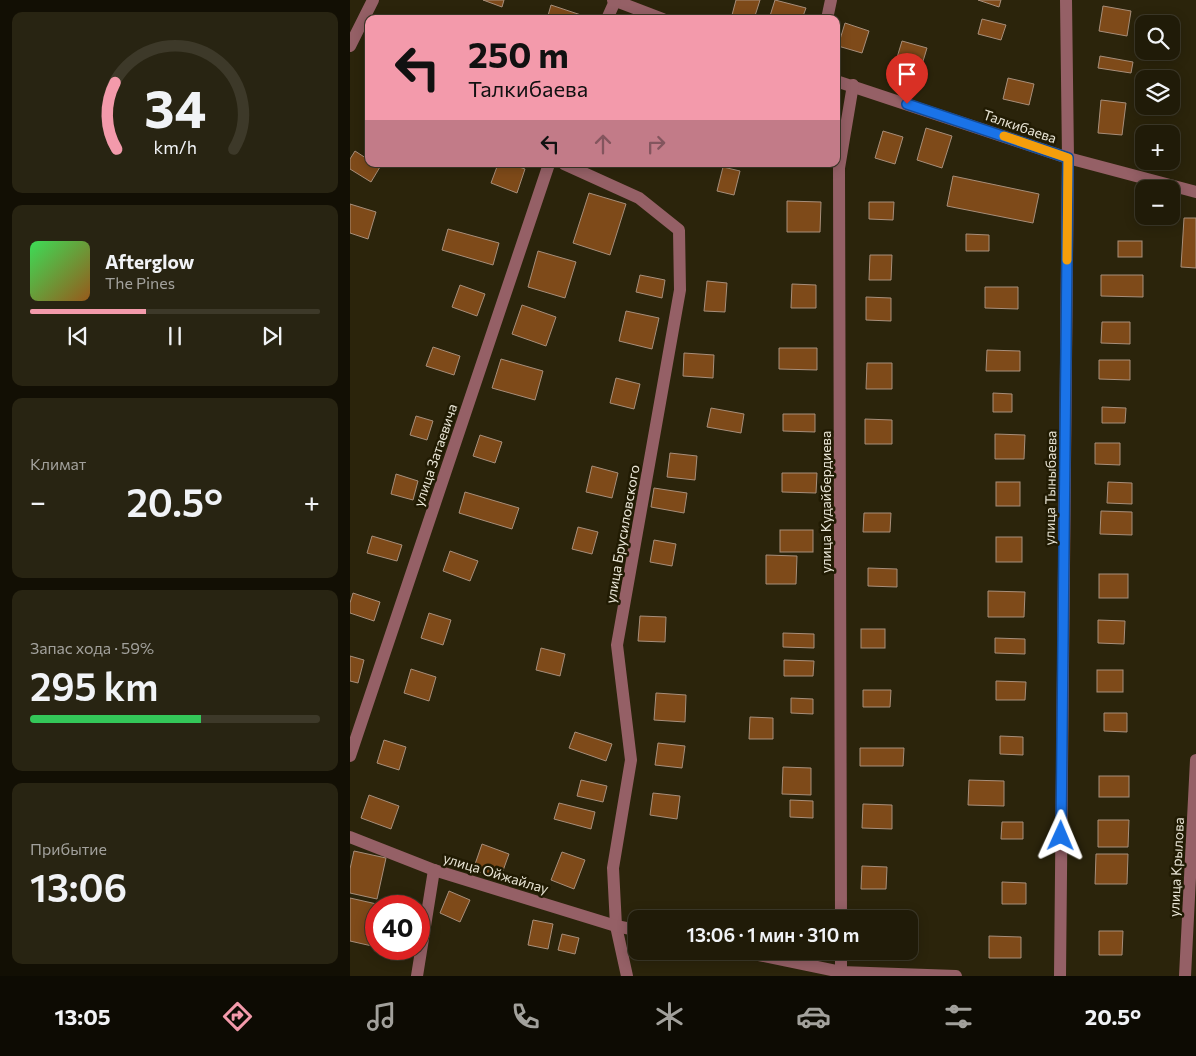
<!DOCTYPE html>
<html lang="ru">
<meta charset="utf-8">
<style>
:root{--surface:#201b08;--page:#282412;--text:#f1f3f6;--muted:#a2a19c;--line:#3d3929;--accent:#f39aab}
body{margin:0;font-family:Commissioner,sans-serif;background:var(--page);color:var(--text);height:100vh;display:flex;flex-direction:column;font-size:19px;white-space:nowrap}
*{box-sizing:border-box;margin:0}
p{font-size:16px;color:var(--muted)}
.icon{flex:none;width:28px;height:28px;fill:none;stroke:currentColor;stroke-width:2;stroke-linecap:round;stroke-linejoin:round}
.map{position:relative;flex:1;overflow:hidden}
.details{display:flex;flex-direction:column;gap:12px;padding:12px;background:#120f04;width:350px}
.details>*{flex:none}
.hud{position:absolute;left:15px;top:15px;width:475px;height:152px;border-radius:10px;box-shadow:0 2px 12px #0003,0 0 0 1px var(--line);background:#f39aab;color:#111;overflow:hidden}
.buttons{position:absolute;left:785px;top:15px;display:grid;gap:10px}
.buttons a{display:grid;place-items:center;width:45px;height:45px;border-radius:10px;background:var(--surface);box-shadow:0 2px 12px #0003,0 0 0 1px var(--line);font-size:25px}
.speed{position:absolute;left:15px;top:895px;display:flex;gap:10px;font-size:25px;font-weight:700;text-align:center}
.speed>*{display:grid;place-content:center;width:65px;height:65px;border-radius:50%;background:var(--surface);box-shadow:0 2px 12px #0003,0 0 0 1px var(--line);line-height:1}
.speed .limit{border:8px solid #d22;background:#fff;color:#111}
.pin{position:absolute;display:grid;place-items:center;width:42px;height:42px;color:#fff;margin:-51px -21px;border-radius:50% 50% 50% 0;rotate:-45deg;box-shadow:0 0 5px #0007}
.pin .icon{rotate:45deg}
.me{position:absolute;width:55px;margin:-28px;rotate:1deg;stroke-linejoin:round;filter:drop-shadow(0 0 4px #0008)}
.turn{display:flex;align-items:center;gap:18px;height:105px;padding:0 20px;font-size:22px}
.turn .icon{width:65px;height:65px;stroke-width:2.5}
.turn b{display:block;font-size:35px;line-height:42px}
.lanes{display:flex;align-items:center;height:48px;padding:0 20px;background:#0003;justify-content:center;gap:25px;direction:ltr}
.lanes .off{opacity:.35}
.big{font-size:38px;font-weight:600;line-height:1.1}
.details .card{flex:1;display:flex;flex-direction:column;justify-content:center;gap:8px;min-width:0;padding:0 18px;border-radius:10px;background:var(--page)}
.details .dial{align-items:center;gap:0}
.dial svg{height:130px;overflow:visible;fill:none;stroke:var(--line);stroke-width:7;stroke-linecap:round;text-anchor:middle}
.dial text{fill:var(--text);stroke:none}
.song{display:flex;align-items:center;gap:15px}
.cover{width:60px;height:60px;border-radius:8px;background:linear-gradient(135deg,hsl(130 70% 55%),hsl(30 70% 35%))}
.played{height:5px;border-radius:2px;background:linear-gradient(90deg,var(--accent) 40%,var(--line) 40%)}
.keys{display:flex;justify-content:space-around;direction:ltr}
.heat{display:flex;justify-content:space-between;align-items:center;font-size:28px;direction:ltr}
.charge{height:8px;border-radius:4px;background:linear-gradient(90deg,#34c759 59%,var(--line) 0)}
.trip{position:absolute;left:278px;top:910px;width:290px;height:50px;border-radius:10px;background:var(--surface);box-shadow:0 2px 12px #0003,0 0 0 1px var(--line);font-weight:600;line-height:50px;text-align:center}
.tab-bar{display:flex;height:80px;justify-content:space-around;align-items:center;background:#0d0b03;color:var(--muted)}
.tab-bar .icon{width:35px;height:35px}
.tab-bar .on{color:var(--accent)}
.tab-bar b{font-size:22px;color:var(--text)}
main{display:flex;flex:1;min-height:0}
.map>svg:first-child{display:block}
</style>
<main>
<section class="details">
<div class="card dial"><svg viewBox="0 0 100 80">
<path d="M14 69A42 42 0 1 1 86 69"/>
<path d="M14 69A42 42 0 0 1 13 28" stroke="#f39aab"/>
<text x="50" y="56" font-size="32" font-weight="700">34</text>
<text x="50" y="72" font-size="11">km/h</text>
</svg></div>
<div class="card">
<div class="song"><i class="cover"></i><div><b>Afterglow</b><p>The Pines</p></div></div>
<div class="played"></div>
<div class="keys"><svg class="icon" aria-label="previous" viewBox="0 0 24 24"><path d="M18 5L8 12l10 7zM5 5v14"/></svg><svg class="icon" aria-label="pause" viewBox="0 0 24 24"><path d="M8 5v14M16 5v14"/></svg><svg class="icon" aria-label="next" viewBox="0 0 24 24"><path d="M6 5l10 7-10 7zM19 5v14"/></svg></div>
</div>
<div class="card"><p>Климат</p>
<div class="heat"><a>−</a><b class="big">20.5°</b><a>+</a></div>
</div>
<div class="card"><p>Запас хода · 59%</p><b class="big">295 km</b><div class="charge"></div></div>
<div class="card"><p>Прибытие</p><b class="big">13:06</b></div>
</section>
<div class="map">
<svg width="846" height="976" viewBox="0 0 846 976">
<rect width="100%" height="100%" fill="#2b240b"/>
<g fill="#7e4a19" stroke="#a78e7a">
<polygon points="133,0 154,0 152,7"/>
<polygon points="386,0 410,0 404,19 394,19 382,15"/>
<polygon points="425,0 456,8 452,19 419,19"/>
<polygon points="628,0 651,0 649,7"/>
<polygon points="201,5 231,15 230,19 197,19"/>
<polygon points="753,6 781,11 777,36 749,31"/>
<polygon points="632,19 656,25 651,40 628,34"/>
<polygon points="495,23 519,31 512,53 488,46"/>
<polygon points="552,41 577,48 567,81 542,74"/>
<polygon points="750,56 783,62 781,73 748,68"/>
<polygon points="658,78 684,84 679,105 653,99"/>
<polygon points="751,100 776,103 772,135 748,133"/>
<polygon points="576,128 602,136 592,168 567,160"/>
<polygon points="533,131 553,137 545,164 525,158"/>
<polygon points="5,151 19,160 19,164 25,164 30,167 21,182 0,169 0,159"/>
<polygon points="148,164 161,164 175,169 167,193 141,183"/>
<polygon points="373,167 390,171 384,195 367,191"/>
<polygon points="603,176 689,194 683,223 597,206"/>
<polygon points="239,193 276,204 260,255 223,243"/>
<polygon points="437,201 471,202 470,232 437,232"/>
<polygon points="519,202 544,202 543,220 519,219"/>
<polygon points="0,204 26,212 18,239 0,233"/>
<polygon points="834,218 846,218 846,268 831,267"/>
<polygon points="98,229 149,243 143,265 92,250"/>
<polygon points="616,234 639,235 639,251 616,251"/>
<rect x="768" y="241" width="24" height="16"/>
<polygon points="188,251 226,262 215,298 178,287"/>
<polygon points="520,255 542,255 541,280 519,280"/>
<polygon points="290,275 315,280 312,298 286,292"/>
<polygon points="751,275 793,275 793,297 751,296"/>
<polygon points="357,281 377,283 375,312 354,311"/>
<polygon points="442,284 466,285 466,308 441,308"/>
<polygon points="110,285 135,294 127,316 102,307"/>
<polygon points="635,287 668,287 668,309 635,308"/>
<polygon points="516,297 541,298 541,321 516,320"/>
<polygon points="172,305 206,317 196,346 162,334"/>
<polygon points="276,311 309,318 302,349 269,341"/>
<polygon points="752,322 780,322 780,344 751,343"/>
<polygon points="83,347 110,356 104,375 76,366"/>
<polygon points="429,348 467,348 467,370 429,369"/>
<polygon points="637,350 670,351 670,371 636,371"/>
<polygon points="334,353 364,355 363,378 333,376"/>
<polygon points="151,359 193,371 185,400 142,388"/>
<polygon points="749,360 780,360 780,380 749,379"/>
<polygon points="517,363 542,363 542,389 516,389"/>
<polygon points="266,378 290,384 284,409 260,403"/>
<polygon points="643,393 662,394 662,412 643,412"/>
<polygon points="752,407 776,408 775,423 752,423"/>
<polygon points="361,408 394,414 391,433 357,427"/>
<polygon points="433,414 465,414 465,432 433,431"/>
<polygon points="66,416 83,421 77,440 60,435"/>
<polygon points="515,419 542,420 542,444 515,444"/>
<polygon points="645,434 675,435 674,459 645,459"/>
<polygon points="130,435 152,442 145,463 123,456"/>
<polygon points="745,443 770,443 770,465 745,464"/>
<polygon points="320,453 347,456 345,480 317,477"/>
<polygon points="242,466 268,473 262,498 236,492"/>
<polygon points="432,473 467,473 466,493 432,492"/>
<polygon points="46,474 68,481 63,500 41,494"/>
<rect x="646" y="482" width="24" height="24"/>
<polygon points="758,482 782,483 782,504 757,503"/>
<polygon points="304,488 337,493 334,513 301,507"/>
<polygon points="115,492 169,508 162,529 109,513"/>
<polygon points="751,511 782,512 782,535 750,534"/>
<polygon points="514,513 541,513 540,532 513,532"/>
<polygon points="228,527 248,532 242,554 222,549"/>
<rect x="430" y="530" width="33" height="22"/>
<polygon points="22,536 52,545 47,561 17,553"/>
<rect x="646" y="537" width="26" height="25"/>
<polygon points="304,540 326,544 322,566 300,562"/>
<polygon points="100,551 128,561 120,581 93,571"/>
<polygon points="416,555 447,556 446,584 416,584"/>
<polygon points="518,568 547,569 547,587 518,586"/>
<rect x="749" y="574" width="29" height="24"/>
<polygon points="638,591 675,592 674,617 638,617"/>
<polygon points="3,593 30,602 24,621 0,613 0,603"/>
<polygon points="79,613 101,620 93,645 71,638"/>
<polygon points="290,616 316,617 315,642 288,641"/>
<polygon points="748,620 775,621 774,644 748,643"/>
<rect x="511" y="629" width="24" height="19"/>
<polygon points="433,633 464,634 464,648 433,647"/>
<polygon points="645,638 675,639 675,654 645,653"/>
<polygon points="191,648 215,654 210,676 186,670"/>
<polygon points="0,656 14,660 8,683 0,681"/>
<polygon points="434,660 464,661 463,676 434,676"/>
<polygon points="61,669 86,677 79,701 54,693"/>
<rect x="747" y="670" width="26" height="22"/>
<polygon points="646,681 676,682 675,700 646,700"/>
<polygon points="513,690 541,690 540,707 513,707"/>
<polygon points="306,693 336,695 335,722 304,720"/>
<polygon points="441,698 463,699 463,714 441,713"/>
<polygon points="754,713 777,713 777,732 754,731"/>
<polygon points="400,717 423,718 423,739 399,739"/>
<polygon points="225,732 262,744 256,761 219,748"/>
<polygon points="650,736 673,737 673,755 650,754"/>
<polygon points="34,740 56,747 49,770 27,763"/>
<polygon points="308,743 335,746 332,768 305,765"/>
<polygon points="510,748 554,748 553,766 510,766"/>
<polygon points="433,767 461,768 461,795 432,794"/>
<rect x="749" y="776" width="30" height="21"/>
<polygon points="231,780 257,786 253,802 227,796"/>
<polygon points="619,780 654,781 654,806 618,805"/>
<polygon points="303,793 330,796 327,819 300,815"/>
<polygon points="19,795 49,806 41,829 11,818"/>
<polygon points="440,800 463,801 463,818 440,817"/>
<polygon points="209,803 245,812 241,829 204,819"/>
<polygon points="513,804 542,805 542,829 512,828"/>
<polygon points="748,820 779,820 778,847 748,847"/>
<polygon points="652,822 673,822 673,839 651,839"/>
<polygon points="132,844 159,854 150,879 123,870"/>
<polygon points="4,851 36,858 27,899 0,893 0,869"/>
<polygon points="212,852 235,860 224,889 201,880"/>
<polygon points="746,854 778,854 777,884 745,884"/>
<polygon points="512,866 537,867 536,889 511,889"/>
<polygon points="652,882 676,883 676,904 652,904"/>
<polygon points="99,891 120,900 110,922 90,913"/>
<polygon points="0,898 31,905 26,906 26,927 22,946 0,941"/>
<polygon points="183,920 203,924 198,949 178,945"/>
<polygon points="749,931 773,931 772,955 749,955"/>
<polygon points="212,934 229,938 225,954 208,950"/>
<polygon points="639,936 671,937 671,958 639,958"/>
</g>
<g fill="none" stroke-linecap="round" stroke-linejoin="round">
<g stroke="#956066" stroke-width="12">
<polyline points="263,0 313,19"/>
<polyline points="257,19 265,1"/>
<polyline points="477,19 481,0"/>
<polyline points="0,46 23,0"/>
<polyline points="486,81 718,158 846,192"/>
<polyline points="214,164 289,198 329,230 330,290 267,645 281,760 263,868 266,926 277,976"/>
<polyline points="0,756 199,164"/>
<polyline points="0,837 84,870 266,926 286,930"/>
<polyline points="491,919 489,168 503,85"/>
<polyline points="389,951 491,972 606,976"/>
<polyline points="491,951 491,976"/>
<polyline points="67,976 84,870"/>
<polyline points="710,976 718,158 716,0"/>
<polyline points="835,976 846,760"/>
</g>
</g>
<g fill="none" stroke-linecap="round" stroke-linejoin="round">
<g stroke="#114b97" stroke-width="12">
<polyline id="route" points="557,104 718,158 711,836"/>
</g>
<use href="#route" stroke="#1a73e8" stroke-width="9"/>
<polyline stroke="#f59e0b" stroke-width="9" points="654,136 718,158 717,260"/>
</g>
<g text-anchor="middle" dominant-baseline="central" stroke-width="5" stroke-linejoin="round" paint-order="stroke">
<g font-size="14" fill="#e9e5d6" stroke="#211b03">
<text transform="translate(670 126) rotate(19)">Талкибаева</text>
<text transform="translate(85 455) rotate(-71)">улица Затаевича</text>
<text transform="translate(700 488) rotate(-89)">улица Тыныбаева</text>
<text transform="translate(475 502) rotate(-90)">улица Кудайбердиева</text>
<text transform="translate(272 534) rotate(-80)">улица Брусиловского</text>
<text transform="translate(826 867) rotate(-87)">улица Крылова</text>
<text transform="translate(146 873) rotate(17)">улица Ойжайлау</text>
</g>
</g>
</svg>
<div class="buttons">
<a><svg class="icon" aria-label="search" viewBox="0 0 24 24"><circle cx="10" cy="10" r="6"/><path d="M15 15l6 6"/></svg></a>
<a><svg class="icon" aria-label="layers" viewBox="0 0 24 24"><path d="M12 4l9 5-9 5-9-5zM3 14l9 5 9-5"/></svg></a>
<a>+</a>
<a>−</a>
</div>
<div class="speed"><div class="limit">40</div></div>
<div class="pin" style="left:557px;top:104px;background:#d93025"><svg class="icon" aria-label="arrive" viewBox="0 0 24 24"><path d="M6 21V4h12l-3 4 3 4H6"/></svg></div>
<svg class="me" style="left:711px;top:836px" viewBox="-20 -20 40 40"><path d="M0-17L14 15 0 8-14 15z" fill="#1a73e8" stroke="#fff" stroke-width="4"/></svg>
<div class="trip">13:06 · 1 мин · 310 m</div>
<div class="hud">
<div class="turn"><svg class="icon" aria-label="left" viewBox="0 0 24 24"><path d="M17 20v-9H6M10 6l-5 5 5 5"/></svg><div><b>250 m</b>Талкибаева</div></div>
<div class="lanes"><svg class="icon" aria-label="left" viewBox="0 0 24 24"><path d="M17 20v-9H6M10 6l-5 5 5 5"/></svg><svg class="icon off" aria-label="ahead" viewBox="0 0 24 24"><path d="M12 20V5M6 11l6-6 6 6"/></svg><svg class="icon off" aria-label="right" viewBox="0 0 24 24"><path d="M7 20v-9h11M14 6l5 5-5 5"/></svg></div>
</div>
</div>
</main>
<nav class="tab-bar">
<b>13:05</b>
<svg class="icon on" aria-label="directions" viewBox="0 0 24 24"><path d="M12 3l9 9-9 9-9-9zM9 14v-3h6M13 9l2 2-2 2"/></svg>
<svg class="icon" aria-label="music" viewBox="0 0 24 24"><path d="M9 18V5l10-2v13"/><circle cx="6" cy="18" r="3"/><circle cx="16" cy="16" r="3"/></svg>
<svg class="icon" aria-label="phone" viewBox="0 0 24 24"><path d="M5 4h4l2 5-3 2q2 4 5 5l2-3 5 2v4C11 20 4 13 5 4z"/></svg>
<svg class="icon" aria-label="climate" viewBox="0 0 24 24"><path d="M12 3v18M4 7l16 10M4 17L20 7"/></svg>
<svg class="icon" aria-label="car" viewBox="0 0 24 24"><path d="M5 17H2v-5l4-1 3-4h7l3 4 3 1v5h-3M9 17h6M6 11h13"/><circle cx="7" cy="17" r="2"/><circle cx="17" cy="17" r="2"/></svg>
<svg class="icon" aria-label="filters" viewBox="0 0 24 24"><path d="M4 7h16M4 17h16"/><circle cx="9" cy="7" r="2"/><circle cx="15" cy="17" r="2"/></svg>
<b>20.5°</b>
</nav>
